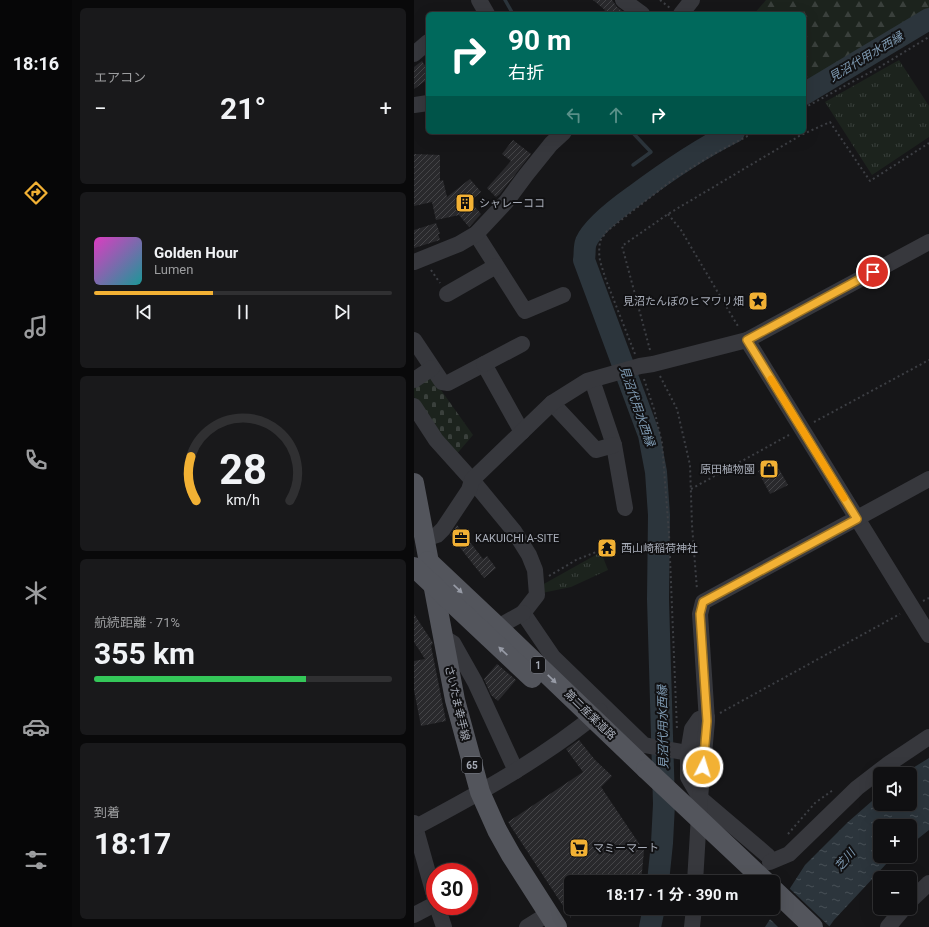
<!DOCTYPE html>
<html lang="ja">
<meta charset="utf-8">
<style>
:root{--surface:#101012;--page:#19191b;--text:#f1f3f6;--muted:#9c9d9f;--line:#303032;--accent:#f2b134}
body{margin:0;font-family:Roboto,"Noto Sans JP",sans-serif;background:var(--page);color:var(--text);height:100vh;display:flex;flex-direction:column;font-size:15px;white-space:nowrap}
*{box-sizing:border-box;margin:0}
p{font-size:13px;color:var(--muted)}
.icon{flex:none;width:22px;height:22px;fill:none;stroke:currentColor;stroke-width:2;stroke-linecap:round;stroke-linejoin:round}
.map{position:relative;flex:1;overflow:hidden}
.side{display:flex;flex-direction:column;gap:8px;padding:8px;background:#09090a;width:342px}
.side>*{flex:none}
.banner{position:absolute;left:12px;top:12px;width:380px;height:122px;border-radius:6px;box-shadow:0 4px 16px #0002,0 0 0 1px var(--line);background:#00695c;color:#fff;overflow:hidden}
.controls{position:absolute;left:459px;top:767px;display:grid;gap:8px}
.controls a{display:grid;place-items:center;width:44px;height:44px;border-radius:6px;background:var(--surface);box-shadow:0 4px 16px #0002,0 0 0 1px var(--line);font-size:20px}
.speed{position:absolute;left:12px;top:863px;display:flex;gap:8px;font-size:20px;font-weight:700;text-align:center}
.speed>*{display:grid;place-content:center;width:52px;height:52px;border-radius:50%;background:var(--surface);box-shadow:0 4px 16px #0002,0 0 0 1px var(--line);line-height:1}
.speed .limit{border:6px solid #d22;background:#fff;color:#111}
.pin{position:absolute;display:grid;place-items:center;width:34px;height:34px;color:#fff;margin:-17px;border:2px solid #fff;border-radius:50%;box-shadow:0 1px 4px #0007}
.me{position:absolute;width:44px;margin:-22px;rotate:5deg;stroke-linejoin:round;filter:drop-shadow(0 0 3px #0008)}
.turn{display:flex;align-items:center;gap:14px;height:84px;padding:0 16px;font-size:18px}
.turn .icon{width:52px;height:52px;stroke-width:2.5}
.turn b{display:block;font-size:28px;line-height:34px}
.lanes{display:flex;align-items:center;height:38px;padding:0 16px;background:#0003;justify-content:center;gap:20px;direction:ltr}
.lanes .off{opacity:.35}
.big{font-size:30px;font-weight:700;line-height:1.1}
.side .card{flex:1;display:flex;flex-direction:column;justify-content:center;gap:6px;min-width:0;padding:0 14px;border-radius:6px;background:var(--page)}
.side .dial{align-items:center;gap:0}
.dial svg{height:104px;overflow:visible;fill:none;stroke:var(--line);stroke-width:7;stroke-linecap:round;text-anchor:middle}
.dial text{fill:var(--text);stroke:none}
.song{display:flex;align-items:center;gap:12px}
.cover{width:48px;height:48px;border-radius:6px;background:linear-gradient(135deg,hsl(310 70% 55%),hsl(180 70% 35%))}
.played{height:4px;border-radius:2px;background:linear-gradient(90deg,var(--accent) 40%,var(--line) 40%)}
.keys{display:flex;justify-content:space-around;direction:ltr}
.heat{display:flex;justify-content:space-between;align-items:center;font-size:22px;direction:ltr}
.charge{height:6px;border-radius:3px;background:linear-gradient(90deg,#34c759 71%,var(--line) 0)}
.trip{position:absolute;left:150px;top:875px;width:216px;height:40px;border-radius:6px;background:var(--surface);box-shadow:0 4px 16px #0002,0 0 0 1px var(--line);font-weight:700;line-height:40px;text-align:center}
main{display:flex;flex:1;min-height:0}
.dock{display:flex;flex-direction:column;width:72px;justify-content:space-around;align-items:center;background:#060607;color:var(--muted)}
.dock .icon{width:28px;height:28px}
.dock .active{color:var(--accent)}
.dock b{font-size:18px;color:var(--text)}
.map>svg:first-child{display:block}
</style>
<main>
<nav class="dock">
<b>18:16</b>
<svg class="icon active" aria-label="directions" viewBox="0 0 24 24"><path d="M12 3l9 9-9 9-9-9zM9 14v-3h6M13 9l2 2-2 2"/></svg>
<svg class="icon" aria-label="music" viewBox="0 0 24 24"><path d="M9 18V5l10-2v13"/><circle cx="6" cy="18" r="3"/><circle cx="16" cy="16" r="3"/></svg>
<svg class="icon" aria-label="phone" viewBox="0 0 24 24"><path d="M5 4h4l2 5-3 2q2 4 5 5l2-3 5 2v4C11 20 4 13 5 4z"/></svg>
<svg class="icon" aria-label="climate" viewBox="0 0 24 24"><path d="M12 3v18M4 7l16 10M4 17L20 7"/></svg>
<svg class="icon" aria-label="car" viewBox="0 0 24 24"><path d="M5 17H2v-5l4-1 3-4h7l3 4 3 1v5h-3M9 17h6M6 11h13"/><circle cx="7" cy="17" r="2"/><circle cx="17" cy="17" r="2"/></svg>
<svg class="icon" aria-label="filters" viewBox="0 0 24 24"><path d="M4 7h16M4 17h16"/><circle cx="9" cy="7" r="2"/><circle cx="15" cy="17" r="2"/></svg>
</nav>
<section class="side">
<div class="card"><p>エアコン</p>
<div class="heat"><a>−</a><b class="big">21°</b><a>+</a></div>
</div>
<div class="card">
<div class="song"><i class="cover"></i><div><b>Golden Hour</b><p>Lumen</p></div></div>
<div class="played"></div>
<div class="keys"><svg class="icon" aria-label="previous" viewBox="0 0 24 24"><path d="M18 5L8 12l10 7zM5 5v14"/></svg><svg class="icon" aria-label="pause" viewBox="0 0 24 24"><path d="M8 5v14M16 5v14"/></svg><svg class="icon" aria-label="next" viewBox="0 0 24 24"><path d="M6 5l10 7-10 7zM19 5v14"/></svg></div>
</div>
<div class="card dial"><svg viewBox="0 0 100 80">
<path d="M14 69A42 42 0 1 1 86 69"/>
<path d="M14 69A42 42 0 0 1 10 35" stroke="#f2b134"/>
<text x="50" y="56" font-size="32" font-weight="700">28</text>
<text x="50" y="72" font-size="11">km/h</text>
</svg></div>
<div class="card"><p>航続距離 · 71%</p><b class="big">355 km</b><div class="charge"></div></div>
<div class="card"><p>到着</p><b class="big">18:17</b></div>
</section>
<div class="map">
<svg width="515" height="927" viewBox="0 0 515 927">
<defs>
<pattern id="grass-tufts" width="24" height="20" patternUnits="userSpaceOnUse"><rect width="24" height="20" fill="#1c231d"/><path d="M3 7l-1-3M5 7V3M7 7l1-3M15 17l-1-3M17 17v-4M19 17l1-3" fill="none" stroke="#3a403c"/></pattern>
<pattern id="forest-firs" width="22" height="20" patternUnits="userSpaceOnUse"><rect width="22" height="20" fill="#1c231d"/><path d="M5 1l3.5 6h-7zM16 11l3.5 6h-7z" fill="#3a403c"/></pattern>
<pattern id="cemetery-stones" width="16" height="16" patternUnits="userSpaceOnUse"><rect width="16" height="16" fill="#1c231d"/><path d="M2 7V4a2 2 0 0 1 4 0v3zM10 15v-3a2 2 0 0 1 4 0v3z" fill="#3a403c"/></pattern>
<pattern id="water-ripples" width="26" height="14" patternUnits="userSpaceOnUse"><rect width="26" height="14" fill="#2c353c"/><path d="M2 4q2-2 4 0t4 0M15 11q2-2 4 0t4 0" fill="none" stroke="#485056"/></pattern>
<pattern id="building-hatch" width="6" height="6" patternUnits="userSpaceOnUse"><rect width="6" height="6" fill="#29292c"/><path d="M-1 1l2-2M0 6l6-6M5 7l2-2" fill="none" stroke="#454548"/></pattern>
</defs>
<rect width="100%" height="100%" fill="#161618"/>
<g fill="url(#grass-tufts)">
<polygon points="485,60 515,106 515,137 458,175 411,102"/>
<polygon points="187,552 194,570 157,587 128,593 128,585"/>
</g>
<polygon fill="url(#forest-firs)" points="352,0 515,0 515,16 461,48 390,88 390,14 340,14"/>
<polygon fill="url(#cemetery-stones)" points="17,376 59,435 41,456 24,439 0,397 0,386"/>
<polygon fill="url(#water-ripples)" points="515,758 515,830 496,845 496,826 466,826 466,856 482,856 474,862 420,920 415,927 351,927 391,865 434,822 466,794 466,804 496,804 496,774 489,774"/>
<polygon fill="#161618" points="374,887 416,927 364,927 355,918"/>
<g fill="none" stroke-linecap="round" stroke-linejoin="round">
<g stroke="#2c353c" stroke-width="3.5">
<polyline points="91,0 99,14"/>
<polyline points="218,132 237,152 219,165"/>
</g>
<g stroke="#2c353c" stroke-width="22">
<polyline points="390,94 515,19"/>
<path d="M 244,882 L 248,843 L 250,804 L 244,599 L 245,515 L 242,472 L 235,435 L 170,260 C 171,255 170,247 172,242 C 179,226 206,206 220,196 C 252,172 284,150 320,132"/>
<polyline points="236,927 240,908"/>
</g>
</g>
<g fill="url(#building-hatch)">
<polygon points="179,0 198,0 203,7 212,14 188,14 191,10"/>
<polygon points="8,61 14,70 14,79 0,89 0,67"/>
<polygon points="99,140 117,154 86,194 82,197 73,188 97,161 88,154"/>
<polygon points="0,154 26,155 26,181 29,180 33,197 56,179 67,192 56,201 67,214 56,226 55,227 45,215 22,220 18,202 0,206"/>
<polygon points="22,223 26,234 24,234 26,240 0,248 0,230"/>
<polygon points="361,462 374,485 356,494 344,471"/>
<polygon points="43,525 69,559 73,556 82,568 70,578 36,535"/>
<polygon points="0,614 19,643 17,646 32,721 7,726 0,690 0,661 11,659 0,642"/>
<polygon points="83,664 102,680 84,701 77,695 70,679"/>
<polygon points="165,740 181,760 198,776 187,787 230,851 227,882 157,882 157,918 94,822 169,772 152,749"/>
</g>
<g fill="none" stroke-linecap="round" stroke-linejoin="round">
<g stroke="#3d3f44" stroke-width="2" stroke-dasharray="2 3" stroke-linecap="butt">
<polyline points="246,0 256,8"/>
<polyline points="390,108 464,68 515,37"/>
<polyline points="254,214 267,230 325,328"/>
<polyline points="17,270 26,283"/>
<polyline points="236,350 208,246 254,214 387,135 416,122 456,181 515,143"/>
<polyline points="221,354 192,280 186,261 185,252 186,241 193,231 261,178 298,155 341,132"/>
<polyline points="246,376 263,409 276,465 278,525 283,590"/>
<polyline points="230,379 240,409 248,443 255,534 263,730"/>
<polyline points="400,422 515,360"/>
<polyline points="277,489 375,435"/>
<polyline points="135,576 162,560 182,552"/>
<polyline points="509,601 515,598"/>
<polyline points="306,713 486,614"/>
<polyline points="374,834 401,803 419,790"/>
</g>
<g stroke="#37383d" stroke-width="16">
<polyline points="65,0 73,14"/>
<polyline points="209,0 228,14"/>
<polyline points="267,14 278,0"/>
<polyline points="0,54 14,42"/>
<polyline points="0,105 14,103"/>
<polyline points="62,234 111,311 149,295"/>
<polyline points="0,262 45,244 62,234 92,202 112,175 137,144 150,132"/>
<polyline points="33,294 82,266"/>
<polyline points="0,340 28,382 34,383 70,364 108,432"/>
<polyline points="333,340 515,635"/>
<polyline points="70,364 108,344"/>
<polyline points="0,380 18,368"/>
<polyline points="178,380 200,445 211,508"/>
<polyline points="138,403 182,450 200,445"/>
<polyline points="0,406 22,440 58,480 100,531 115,555 121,570 123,595 109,613 139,657 230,745 274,753"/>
<polyline points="11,539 23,535 29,529 55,490 58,480 138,403 173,381 226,366 239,364 333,340 515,242"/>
<polyline points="84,627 109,613"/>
<polyline points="29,637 39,643 61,682 102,771"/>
<polyline points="293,717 285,719 278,729 274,753 274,777 286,798 354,856"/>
<polyline points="0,823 21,898"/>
<path d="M 0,828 C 64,794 130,758 186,711"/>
<polyline points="356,862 375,854 443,788 473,765 515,737"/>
<polyline points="281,882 286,798 293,721 286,614 289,602 515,479"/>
<polyline points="496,901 515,883"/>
<polyline points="23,906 30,927"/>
<polyline points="0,915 21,904"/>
<polyline points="113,927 134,914"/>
<polyline points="278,927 280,908"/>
<polyline points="474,927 490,908"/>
</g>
<g stroke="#53555c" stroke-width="20">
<polyline points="0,483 41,700 66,792 83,830 97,855 143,927"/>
<polyline points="14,561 84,627 232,769"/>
<polyline points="0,567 118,678"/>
<polyline points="359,889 399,927"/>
</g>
<polyline stroke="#53555c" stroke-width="20" points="232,769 352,882"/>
</g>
<defs><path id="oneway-solid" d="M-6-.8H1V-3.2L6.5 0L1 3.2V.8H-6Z"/></defs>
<g fill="#979ba6">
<use href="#oneway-solid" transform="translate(44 589) rotate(43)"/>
<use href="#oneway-solid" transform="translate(89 651) rotate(-137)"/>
<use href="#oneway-solid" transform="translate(138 679) rotate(44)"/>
</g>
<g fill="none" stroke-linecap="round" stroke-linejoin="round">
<g stroke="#9d7322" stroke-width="10">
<polyline id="route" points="289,767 293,721 286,614 289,602 443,519 333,340 459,272"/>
</g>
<use href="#route" stroke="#f2b134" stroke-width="7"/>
<polyline stroke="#f59e0b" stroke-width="7" points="357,379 430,498"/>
</g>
<defs>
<g id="building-square" transform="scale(1)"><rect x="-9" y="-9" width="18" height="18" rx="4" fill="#f2b134" stroke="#111113"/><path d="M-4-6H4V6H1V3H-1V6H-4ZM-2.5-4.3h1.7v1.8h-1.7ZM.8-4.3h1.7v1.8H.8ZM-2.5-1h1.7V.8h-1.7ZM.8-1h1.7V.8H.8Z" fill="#111"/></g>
<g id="sight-square" transform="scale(1)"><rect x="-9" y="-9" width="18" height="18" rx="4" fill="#f2b134" stroke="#111113"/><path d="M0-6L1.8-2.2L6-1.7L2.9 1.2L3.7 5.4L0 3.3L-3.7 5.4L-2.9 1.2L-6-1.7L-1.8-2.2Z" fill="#111"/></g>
<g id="shop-square" transform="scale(1)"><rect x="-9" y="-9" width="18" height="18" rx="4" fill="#f2b134" stroke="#111113"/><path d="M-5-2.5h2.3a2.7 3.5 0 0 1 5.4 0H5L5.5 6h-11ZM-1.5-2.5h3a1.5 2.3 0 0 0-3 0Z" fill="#111"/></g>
<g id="office-square" transform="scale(1)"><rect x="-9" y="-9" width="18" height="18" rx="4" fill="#f2b134" stroke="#111113"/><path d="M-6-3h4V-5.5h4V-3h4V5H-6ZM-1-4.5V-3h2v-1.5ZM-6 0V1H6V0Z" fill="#111"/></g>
<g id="temple-square" transform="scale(1)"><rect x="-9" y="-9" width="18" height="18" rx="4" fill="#f2b134" stroke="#111113"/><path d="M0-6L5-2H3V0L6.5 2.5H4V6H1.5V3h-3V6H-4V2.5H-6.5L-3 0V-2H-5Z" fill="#111"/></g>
<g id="supermarket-square" transform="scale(1)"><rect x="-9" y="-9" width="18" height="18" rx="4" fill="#f2b134" stroke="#111113"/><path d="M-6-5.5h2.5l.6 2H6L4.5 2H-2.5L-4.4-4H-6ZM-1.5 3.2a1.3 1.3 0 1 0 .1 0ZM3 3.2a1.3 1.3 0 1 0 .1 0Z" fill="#111"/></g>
</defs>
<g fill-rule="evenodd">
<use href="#building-square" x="51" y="203"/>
<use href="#sight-square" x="344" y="301"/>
<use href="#shop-square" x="355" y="469"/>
<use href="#office-square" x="47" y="538"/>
<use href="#temple-square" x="193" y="548"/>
<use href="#supermarket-square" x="165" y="848"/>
</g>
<g text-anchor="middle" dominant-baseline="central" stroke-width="4" stroke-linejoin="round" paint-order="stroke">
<g fill="#111113" stroke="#7b7e86" stroke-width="1">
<rect x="117" y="657" width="14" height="16" rx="3"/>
<rect x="48" y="757" width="20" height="16" rx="3"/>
</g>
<g font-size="10" font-weight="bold" fill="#a8adb8">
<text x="124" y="665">1</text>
<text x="58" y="765">65</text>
</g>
<g font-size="11" fill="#a8adb8" stroke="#111113" text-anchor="start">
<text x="65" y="203">シャレーココ</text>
<text x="330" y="301" text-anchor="end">見沼たんぼのヒマワリ畑</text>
<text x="341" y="469" text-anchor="end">原田植物園</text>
<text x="61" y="538">KAKUICHI A-SITE</text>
<text x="207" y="548">西山崎稲荷神社</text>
<text x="179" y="848">マミーマート</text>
</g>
<g font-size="11" fill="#a8adb8" stroke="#111113">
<text transform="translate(43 703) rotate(77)">さいたま幸手線</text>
<text transform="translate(176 715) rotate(44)">第二産業道路</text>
</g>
<g font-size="12" font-style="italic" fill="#7f9bb3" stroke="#111113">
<text transform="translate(452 57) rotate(-31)">見沼代用水西縁</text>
<text transform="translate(223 406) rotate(71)">見沼代用水西縁</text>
<text transform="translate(249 727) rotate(-91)">見沼代用水西縁</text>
<text transform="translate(431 860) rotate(-50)">芝川</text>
</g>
</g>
</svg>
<div class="controls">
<a><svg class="icon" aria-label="sound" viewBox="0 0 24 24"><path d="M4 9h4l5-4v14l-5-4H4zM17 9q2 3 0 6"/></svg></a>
<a>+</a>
<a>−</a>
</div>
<div class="speed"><div class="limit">30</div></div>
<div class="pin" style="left:459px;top:272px;background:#d93025"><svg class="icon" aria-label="arrive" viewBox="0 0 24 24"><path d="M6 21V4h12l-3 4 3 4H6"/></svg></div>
<svg class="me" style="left:289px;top:767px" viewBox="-20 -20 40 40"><circle r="17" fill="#f2b134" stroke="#fff" stroke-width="3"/><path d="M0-11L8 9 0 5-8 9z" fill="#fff"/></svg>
<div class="trip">18:17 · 1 分 · 390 m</div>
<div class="banner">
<div class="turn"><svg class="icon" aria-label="right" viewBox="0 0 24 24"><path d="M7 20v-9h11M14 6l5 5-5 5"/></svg><div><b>90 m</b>右折</div></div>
<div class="lanes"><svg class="icon off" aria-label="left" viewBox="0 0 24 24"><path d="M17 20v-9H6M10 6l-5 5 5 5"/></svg><svg class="icon off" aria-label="ahead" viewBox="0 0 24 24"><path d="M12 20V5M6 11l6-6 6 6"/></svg><svg class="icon" aria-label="right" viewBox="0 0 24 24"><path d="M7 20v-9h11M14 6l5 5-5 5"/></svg></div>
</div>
</div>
</main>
